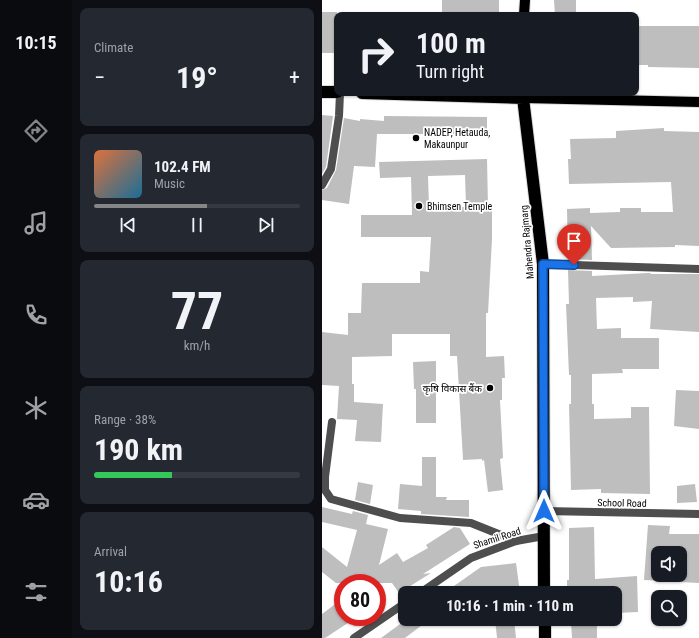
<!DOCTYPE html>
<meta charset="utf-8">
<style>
:root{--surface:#171b24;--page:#242831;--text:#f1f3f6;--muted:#9ea1a6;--line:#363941;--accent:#858687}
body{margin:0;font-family:"Roboto Condensed","Noto Sans Devanagari",sans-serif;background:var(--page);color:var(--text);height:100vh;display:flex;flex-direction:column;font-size:15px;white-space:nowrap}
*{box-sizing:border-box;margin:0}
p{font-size:13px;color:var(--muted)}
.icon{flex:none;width:22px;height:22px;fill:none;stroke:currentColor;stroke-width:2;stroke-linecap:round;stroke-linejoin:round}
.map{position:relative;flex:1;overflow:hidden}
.details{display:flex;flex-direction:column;gap:8px;padding:8px;background:#0d0f14;width:250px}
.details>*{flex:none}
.hud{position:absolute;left:12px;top:12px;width:305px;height:84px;border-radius:8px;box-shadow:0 1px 3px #0004;background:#171b24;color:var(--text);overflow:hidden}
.controls{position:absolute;left:329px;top:546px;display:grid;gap:8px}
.controls a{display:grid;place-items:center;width:36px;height:36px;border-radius:8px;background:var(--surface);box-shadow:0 1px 3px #0004;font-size:20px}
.speed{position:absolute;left:12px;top:574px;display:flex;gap:8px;font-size:20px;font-weight:700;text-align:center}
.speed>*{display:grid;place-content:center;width:52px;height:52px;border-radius:50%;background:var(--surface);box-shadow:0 1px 3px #0004;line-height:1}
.speed .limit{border:6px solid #d22;background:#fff;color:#111}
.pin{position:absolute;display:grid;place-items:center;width:34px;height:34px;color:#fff;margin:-41px -17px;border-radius:50% 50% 50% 0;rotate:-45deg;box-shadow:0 0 4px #0007}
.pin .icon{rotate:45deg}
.me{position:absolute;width:44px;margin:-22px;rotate:0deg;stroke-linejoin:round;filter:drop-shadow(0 0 3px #0008)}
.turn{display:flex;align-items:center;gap:14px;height:84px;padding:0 16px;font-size:18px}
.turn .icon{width:52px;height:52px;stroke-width:2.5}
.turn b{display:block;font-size:28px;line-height:34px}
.big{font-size:30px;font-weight:700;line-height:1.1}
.details .widget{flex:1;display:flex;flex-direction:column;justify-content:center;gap:6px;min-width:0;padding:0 14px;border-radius:8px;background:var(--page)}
.details .dial{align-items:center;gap:0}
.dial b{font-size:52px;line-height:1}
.song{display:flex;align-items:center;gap:12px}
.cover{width:48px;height:48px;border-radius:6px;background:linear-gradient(135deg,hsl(20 70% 55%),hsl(200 70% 35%))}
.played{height:4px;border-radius:2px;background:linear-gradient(90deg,var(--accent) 55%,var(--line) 55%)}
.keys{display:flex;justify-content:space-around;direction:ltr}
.heat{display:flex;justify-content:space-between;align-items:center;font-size:22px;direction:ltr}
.charge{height:6px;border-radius:3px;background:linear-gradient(90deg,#34c759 38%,var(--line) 0)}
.trip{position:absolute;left:76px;top:586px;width:224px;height:40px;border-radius:8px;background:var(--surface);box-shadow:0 1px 3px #0004;font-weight:700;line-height:40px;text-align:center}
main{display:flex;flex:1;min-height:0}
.menu{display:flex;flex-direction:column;width:72px;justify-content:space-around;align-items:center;background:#090b0e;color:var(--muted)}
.menu .icon{width:28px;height:28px}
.menu .active{color:var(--accent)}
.menu b{font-size:18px;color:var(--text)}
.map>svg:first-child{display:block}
</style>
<main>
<nav class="menu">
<b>10:15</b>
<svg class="icon active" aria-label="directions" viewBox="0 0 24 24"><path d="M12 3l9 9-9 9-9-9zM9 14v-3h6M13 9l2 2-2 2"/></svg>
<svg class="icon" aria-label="music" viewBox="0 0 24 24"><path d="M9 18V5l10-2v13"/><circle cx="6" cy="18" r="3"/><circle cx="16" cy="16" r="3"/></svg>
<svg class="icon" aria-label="phone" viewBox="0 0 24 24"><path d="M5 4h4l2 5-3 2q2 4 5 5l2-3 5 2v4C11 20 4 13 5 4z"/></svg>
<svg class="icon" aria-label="climate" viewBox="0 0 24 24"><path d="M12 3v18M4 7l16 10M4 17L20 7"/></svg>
<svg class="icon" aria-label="car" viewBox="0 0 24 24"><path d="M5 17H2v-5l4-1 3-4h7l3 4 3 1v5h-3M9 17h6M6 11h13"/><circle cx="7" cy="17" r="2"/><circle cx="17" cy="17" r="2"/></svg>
<svg class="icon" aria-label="filters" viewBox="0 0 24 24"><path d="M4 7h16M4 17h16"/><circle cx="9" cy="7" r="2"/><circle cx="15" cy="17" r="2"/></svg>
</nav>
<section class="details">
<div class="widget"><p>Climate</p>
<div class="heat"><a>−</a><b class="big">19°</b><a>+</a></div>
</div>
<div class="widget">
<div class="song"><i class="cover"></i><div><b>102.4 FM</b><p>Music</p></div></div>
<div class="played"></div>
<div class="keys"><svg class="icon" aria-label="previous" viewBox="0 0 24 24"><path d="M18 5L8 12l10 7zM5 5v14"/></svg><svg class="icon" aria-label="pause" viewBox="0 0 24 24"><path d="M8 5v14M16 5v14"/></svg><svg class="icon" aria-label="next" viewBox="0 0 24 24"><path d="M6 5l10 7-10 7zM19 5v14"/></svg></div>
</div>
<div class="widget dial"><b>77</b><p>km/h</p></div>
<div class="widget"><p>Range · 38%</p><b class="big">190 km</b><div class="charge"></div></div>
<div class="widget"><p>Arrival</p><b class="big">10:16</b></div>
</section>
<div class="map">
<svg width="377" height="638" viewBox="0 0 377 638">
<rect width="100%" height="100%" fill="#fff"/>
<g fill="#bebebe" fill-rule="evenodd">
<rect x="120" y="0" width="57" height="15"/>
<polygon points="232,0 254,0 254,15 233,15"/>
<rect x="0" y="12" width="15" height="41"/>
<polygon points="314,26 377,26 377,68 326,67 326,65 314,65"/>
<polygon points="0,115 11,116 4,167 0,174"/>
<polygon points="62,116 165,117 165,134 55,134 53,167 32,166 27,204 0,200 0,190 5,188 14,170 22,118 38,121 38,119 62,121"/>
<polygon points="342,128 342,131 377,132 377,246 353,245 353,247 289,248 269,226 270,260 246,259 245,209 268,208 268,213 298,212 298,208 319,208 319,212 351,212 349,182 247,184 246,159 249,159 248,139 294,138 294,131"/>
<path d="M 165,159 L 166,207 L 170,207 L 170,239 L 166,313 L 164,313 L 164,357 L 182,356 L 183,378 L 180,378 L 180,400 L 178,400 L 181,458 L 178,459 L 181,490 L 166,492 L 162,460 L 160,461 L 160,459 L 141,460 L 135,356 L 128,356 L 128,334 L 70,334 L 70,356 L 30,357 L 30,384 L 32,384 L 32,402 L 61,404 L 59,442 L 33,441 L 35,420 L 15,419 L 17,386 L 0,385 L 0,332 L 26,335 L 26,313 L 39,313 L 40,283 L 98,283 L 98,271 L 107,272 L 109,237 L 39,237 L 39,215 L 90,215 L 89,177 L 58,178 L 57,162 ZM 143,175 L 144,207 L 107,207 L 106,176 Z"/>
<polygon points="246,270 270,271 270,276 326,273 328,273 329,274 377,274 377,332 328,329 330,301 311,302 311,297 274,298 275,329 299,328 299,338 337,338 337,369 300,369 301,373 270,374 270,404 272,404 272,419 309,418 309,407 327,407 328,494 279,493 279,489 249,490 247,404 249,404 249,375 247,375 244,304 247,304"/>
<polygon points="114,361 114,423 94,423 94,389 92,389 91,362"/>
<polygon points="354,390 377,391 377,429 352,426"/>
<polygon points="100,457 114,457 114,497 125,497 124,500 147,500 147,517 99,514 99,511 76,509 78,484 100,486"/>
<polygon points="36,482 51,485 48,504 33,500"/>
<polygon points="373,484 375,502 355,503 355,486"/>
<polygon points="0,507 30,514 31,511 46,515 44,524 66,529 57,565 75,553 81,562 106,548 104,545 132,527 138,528 148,544 101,574 109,573 77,593 70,583 14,583 0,572 0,547 25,567 35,530 0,522"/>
<path d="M 326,525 L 348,526 L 347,534 L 377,534 L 377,583 L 322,580 ZM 336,553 L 358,553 L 358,575 L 336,575 Z"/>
<polygon points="272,527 273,579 315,576 316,612 293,613 293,593 245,593 245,580 247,580 247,528"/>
<polygon points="194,563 198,593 122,593 159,567"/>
<polygon points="16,602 21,609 21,617 26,617 29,621 3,638 0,638 0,614"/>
<polygon points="85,619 108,619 83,638 59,638"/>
<polygon points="173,619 192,619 194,638 175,638"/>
<polygon points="275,621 275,638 250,638 249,622"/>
</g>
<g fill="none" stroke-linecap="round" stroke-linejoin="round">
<g stroke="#dbdbdb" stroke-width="12">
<g id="primary">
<polyline points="202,15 203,0"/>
<polyline points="201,93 201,98 377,102"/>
</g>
</g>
<g stroke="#dbdbdb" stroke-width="14">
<g id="highway">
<polyline points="0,92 15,92"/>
<polyline points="40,93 201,98 221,264 222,593"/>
<polyline points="223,619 223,638"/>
</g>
</g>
<g stroke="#4e4e4e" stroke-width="8">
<polyline points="0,185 9,169 17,116 18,93"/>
<polyline points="221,264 377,269"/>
<polyline points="10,422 3,477 3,490 9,499 78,518 149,523 194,541"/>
<polyline points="222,511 377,514"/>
<polyline points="98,593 149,558 194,541 222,536"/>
<polyline points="32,638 83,603"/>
</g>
<use href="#primary" stroke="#000" stroke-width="10"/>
<use href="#highway" stroke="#000" stroke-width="12"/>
</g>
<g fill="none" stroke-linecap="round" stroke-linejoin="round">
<g stroke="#114b97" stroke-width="10">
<polyline id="route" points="222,511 221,264 252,265"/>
</g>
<use href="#route" stroke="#1a73e8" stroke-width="7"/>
</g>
<g fill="#000" stroke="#fff" stroke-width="1.5">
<circle cx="94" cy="138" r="4"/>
<circle cx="97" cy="206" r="4"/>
<circle cx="168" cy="388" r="4"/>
</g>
<g text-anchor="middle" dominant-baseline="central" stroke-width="3.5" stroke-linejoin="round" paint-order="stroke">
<g font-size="10" fill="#000" stroke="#fff" text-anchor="start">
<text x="102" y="132">NADEP, Hetauda,<tspan x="102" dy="12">Makaunpur</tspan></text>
<text x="105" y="206">Bhimsen Temple</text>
<text x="160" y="388" text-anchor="end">कृषि विकास बैंक</text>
</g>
<g font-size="10" fill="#000" stroke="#fff">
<text transform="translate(205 242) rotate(-95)">Mahendra Rajmarg</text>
<text transform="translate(300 503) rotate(1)">School Road</text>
<text transform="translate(175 538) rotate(-18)">Shamil Road</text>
</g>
</g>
</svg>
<div class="controls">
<a><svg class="icon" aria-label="sound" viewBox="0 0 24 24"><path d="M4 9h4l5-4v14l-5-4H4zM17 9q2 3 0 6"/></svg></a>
<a><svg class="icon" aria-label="search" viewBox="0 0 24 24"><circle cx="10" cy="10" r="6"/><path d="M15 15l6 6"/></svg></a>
</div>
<div class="speed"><div class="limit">80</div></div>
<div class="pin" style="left:252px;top:265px;background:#d93025"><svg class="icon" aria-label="arrive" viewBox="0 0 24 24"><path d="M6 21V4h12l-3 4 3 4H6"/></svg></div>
<svg class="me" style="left:222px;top:511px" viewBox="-20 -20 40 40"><path d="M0-17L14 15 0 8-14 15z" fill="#1a73e8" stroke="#fff" stroke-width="4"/></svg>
<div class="trip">10:16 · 1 min · 110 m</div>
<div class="hud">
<div class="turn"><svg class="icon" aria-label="right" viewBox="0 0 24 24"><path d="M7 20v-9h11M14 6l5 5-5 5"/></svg><div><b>100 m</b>Turn right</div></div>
</div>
</div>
</main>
